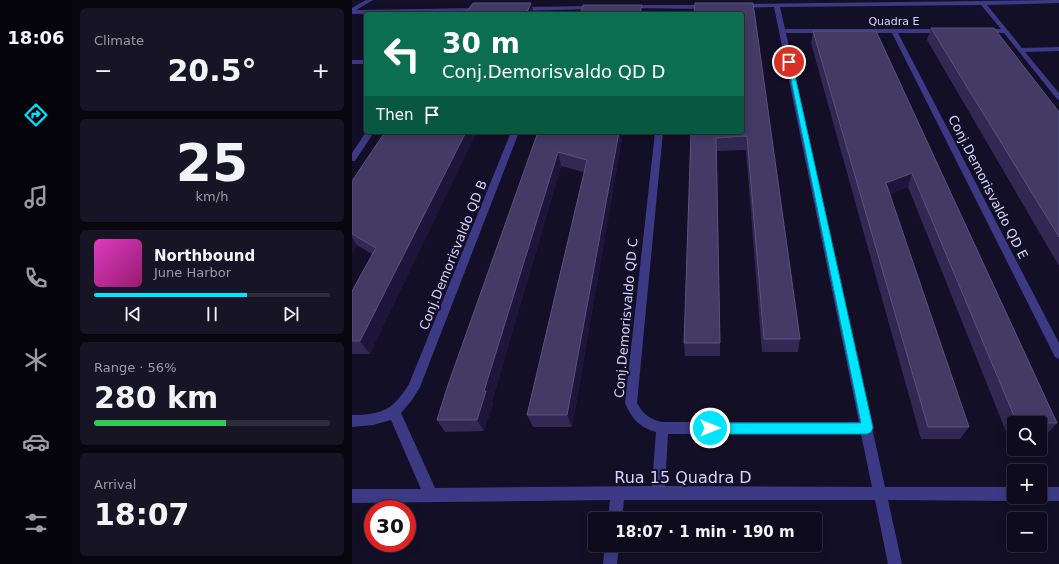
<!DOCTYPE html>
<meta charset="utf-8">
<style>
:root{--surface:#0e0b1c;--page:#171425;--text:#f1f3f6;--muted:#9b9ba3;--line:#2e2b3b;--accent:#00e5ff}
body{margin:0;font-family:"DejaVu Sans",sans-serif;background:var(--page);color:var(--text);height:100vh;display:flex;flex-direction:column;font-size:15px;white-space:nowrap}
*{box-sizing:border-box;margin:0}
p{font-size:13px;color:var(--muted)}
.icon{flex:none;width:22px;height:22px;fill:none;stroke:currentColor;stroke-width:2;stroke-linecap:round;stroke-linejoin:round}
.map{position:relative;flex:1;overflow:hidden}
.sheet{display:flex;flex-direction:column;gap:8px;padding:8px;background:#08060f;width:280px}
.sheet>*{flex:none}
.guide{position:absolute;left:12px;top:12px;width:380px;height:122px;border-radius:4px;box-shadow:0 2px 10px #0003,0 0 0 1px var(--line);background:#0b6e4f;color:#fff;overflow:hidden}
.buttons{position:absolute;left:655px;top:416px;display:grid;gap:8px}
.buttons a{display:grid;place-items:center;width:40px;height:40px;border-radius:4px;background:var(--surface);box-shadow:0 2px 10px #0003,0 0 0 1px var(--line);font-size:20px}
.speed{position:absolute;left:12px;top:500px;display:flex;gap:8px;font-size:20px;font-weight:700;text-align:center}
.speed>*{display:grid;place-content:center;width:52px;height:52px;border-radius:50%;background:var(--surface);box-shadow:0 2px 10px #0003,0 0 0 1px var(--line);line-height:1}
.speed .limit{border:6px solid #d22;background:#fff;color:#111}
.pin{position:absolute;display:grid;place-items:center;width:34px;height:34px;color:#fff;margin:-17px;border:2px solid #fff;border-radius:50%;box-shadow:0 1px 4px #0007}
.me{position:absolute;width:44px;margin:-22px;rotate:90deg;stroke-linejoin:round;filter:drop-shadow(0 0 3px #0008)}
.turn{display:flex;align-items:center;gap:14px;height:84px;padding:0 12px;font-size:18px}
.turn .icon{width:52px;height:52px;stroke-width:2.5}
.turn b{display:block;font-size:28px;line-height:34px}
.then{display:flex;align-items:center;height:38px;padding:0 12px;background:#0003;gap:8px;font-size:15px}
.big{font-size:30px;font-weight:700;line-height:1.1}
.sheet .card{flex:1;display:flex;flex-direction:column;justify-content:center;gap:6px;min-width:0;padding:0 14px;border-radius:6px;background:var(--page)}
.sheet .dial{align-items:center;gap:0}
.dial b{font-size:52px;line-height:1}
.song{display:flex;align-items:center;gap:12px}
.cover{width:48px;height:48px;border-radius:6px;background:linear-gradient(135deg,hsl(310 70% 55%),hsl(320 70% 35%))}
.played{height:4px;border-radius:2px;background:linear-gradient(90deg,var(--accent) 65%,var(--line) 65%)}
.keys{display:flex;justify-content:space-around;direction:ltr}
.heat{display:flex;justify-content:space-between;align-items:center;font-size:22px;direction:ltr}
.charge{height:6px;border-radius:3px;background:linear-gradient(90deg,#34c759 56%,var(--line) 0)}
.trip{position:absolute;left:236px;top:512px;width:234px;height:40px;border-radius:4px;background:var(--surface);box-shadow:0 2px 10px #0003,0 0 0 1px var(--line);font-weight:700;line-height:40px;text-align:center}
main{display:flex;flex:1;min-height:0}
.tabs{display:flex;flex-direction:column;width:72px;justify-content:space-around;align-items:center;background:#06040b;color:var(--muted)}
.tabs .icon{width:28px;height:28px}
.tabs .current{color:var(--accent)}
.tabs b{font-size:18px;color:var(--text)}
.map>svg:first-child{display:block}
</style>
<main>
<nav class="tabs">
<b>18:06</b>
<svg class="icon current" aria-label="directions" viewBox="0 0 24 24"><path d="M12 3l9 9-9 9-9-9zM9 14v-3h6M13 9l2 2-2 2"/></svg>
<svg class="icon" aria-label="music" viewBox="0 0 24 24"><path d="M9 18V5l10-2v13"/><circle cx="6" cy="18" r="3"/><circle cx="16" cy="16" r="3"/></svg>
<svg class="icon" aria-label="phone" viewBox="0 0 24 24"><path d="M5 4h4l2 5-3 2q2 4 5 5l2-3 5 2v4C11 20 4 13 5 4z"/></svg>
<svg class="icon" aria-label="climate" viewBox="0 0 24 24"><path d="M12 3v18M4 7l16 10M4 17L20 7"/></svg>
<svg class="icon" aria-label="car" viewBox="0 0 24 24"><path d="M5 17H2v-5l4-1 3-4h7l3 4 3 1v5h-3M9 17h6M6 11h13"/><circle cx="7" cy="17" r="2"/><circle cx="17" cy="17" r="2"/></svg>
<svg class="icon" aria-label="filters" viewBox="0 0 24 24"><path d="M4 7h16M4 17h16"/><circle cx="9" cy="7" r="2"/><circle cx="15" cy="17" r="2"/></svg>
</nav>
<section class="sheet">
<div class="card"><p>Climate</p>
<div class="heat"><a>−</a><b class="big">20.5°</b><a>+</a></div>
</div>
<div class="card dial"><b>25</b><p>km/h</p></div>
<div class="card">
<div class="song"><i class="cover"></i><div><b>Northbound</b><p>June Harbor</p></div></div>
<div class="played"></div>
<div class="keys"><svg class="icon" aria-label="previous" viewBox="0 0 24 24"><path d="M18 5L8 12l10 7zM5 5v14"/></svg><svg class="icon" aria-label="pause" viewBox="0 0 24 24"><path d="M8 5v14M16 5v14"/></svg><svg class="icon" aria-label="next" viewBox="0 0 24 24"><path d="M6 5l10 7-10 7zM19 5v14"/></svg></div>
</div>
<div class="card"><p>Range · 56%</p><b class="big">280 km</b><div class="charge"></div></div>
<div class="card"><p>Arrival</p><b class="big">18:07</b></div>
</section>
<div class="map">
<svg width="707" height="564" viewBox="0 0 707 564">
<rect width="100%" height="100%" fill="#130f26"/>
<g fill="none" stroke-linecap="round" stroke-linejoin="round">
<g fill="#3d3a85" fill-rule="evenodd">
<polygon points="14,0 21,0 4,10 128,8 131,10 128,12 0,14 0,8"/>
<path d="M 707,0 L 707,3 L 635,5 L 670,48 L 707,47 L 707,51 L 673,52 L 707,93 L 707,100 L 705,99 L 652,33 L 629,32 L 629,30 L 631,29 L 649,29 L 629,5 L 428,7 L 433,29 L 591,29 L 594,31 L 591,33 L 546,33 L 707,343 L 707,359 L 703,357 L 540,33 L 434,33 L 533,487 L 662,487 L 662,497 L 667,497 L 667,499 L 662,501 L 536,500 L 550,564 L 536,564 L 523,500 L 272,500 L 270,519 L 256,519 L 258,500 L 0,503 L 0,489 L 69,489 L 39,420 L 21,425 L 0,427 L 0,415 C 30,415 41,410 57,384 L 159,132 L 167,132 L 68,387 L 60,400 L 49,413 L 83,488 L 300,486 L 304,432 C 287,427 280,419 273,403 L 303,132 L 311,132 L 285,403 C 291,414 297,419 310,422 L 507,422 L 422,7 L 388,8 L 385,6 L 388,4 ZM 316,434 L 509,434 L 520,487 L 313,486 Z"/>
<polygon points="276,5 356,5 359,7 356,9 274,8 274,6"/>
<polygon points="242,6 244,7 244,9 168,11 165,9 168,7"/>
<rect x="0" y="60" width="14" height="4"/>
<polygon points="14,132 22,132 3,161 0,161 0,153"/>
<polygon points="688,487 707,487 707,501 688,501 683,499 683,497 688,497"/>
<polygon points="253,545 267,545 265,564 251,564"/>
</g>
</g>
<g fill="#312854">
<polygon points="401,3 448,339 446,352 410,352 394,150 365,151 368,343 368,356 333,356 332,343 339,132"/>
<polygon points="579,28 707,112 707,266 575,40"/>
<polygon points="461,31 524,31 705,423 694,435 688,435 688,423 662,423 662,434 655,434 556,187 537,194 617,427 608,439 569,439 459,43"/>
<polygon points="33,132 18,354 0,354 0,291 20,254 5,245 0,253 0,181"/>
<polygon points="186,132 271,132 220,427 181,427 175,415 232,172 209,166 140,401 141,403 132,431 93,432 85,420"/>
</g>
<g fill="#1d163a">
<polygon points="179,3 182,14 174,14"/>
<polygon points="290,5 290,14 288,14"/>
<polygon points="114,132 125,132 18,354 8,341"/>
<polygon points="267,132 271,132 220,427 215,415"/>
<polygon points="206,152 209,166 140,401 141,403 132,431 125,420 132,391"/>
<polygon points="560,173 556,187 530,196 534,183"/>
<polygon points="0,238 5,245 0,253"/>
</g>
<g fill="#433a66" stroke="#5a527e">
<polygon points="121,3 179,3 174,14 113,14"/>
<polygon points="343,3 401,3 448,339 412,339 395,136 364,138 368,343 332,343 339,132 390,132 390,14 342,14"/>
<polygon points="231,5 290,5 288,14 228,14"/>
<polygon points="579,28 642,28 707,112 707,237"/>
<polygon points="461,31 524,31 705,423 665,423 560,173 534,183 617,427 576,427"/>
<polygon points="33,132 114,132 8,341 0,341 0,291 24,248 0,234 0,181"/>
<polygon points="186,132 267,132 215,415 175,415 235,160 206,152 132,391 134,391 125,420 85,420 96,385"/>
</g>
<polygon fill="#00e5ff" stroke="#0095a6" points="435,60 440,62 521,428 519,432 515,434 358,434 354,432 352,428 354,425 358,423 509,423"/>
<g text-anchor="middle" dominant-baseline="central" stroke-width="4" stroke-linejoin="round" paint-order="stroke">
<g font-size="11" fill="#d9d4ff" stroke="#130f26">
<text x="542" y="21">Quadra E</text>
</g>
<g font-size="13" fill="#d9d4ff" stroke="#130f26">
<text transform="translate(636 187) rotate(63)">Conj.Demorisvaldo QD E</text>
<text transform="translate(101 255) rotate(-68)">Conj.Demorisvaldo QD B</text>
<text transform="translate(274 318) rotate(-85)">Conj.Demorisvaldo QD C</text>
</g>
<g font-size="16" fill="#d9d4ff" stroke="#130f26">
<text x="331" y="477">Rua 15 Quadra D</text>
</g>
</g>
</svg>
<div class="buttons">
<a><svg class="icon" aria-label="search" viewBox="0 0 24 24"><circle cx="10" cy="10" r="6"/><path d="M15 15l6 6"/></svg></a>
<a>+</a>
<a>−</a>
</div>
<div class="speed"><div class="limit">30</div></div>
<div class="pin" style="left:437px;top:62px;background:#d93025"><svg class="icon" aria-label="arrive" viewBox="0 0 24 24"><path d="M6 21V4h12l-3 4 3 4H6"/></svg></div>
<svg class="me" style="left:358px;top:428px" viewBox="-20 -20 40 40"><circle r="17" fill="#00e5ff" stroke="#fff" stroke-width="3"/><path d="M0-11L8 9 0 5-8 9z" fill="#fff"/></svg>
<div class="trip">18:07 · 1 min · 190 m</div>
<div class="guide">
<div class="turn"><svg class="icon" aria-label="left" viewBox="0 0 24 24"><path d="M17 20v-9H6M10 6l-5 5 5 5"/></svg><div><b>30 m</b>Conj.Demorisvaldo QD D</div></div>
<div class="then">Then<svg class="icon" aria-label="arrive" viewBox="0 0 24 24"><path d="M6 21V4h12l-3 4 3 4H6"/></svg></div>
</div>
</div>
</main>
